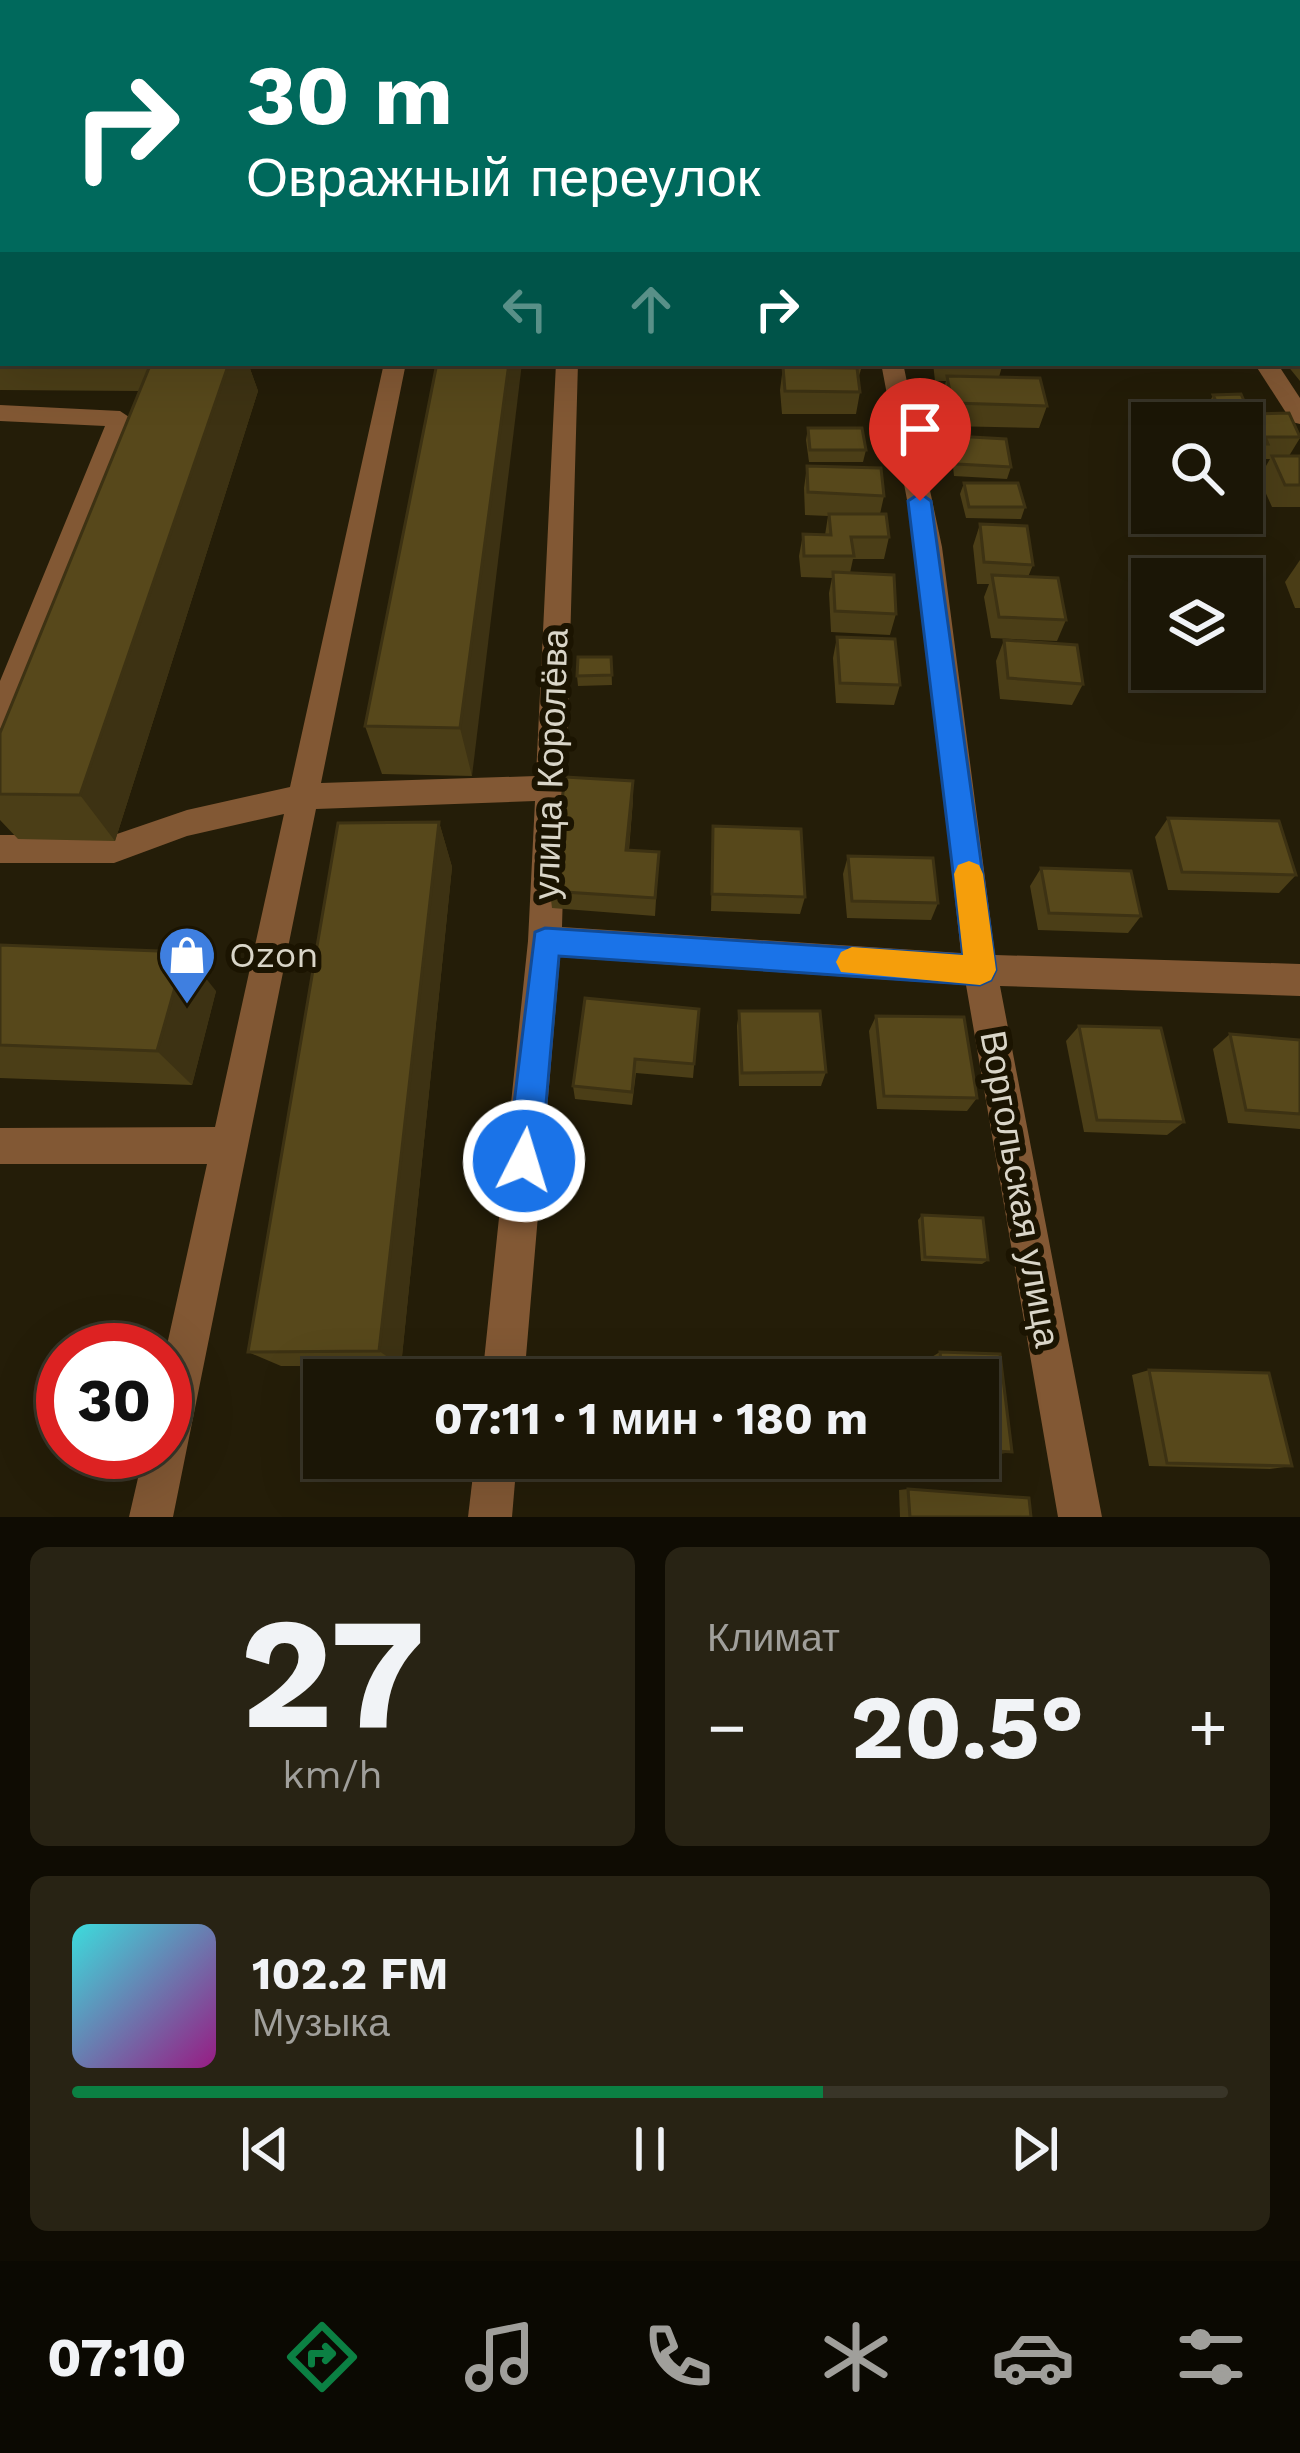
<!DOCTYPE html>
<html lang="ru">
<meta charset="utf-8">
<style>
:root{--surface:#1b1606;--page:#282314;--text:#f1f3f6;--muted:#a09f9b;--line:#393528;--accent:#0b8043}
body{margin:0;font-family:"Work Sans",sans-serif;background:var(--page);color:var(--text);height:100vh;display:flex;flex-direction:column;font-size:45px;white-space:nowrap}
*{box-sizing:border-box;margin:0}
p{font-size:39px;color:var(--muted)}
.icon{flex:none;width:66px;height:66px;fill:none;stroke:currentColor;stroke-width:2;stroke-linecap:round;stroke-linejoin:round}
.map{position:relative;height:1517px;overflow:hidden}
.side{display:flex;flex-direction:column;gap:30px;padding:30px;background:#0f0c03;flex:1}
.side>*{flex:none}
.top-card{position:absolute;left:0px;top:0px;width:1302px;height:366px;box-shadow:0 12px 48px #0002,0 0 0 3px var(--line);background:#00695c;color:#fff;overflow:hidden}
.fabs{position:absolute;left:1131px;top:402px;display:grid;gap:24px}
.fabs a{display:grid;place-items:center;width:132px;height:132px;border-radius:0px;background:var(--surface);box-shadow:0 12px 48px #0002,0 0 0 3px var(--line);font-size:60px}
.speed{position:absolute;left:36px;top:1323px;display:flex;gap:24px;font-size:60px;font-weight:700;text-align:center}
.speed>*{display:grid;place-content:center;width:156px;height:156px;border-radius:50%;background:var(--surface);box-shadow:0 12px 48px #0002,0 0 0 3px var(--line);line-height:1}
.speed .limit{border:18px solid #d22;background:#fff;color:#111}
.pin{position:absolute;display:grid;place-items:center;width:102px;height:102px;color:#fff;margin:-123px -51px;border-radius:50% 50% 50% 0;rotate:-45deg;box-shadow:0 0 12px #0007}
.pin .icon{rotate:45deg}
.me{position:absolute;width:132px;margin:-66px;rotate:5deg;stroke-linejoin:round;filter:drop-shadow(0 0 9px #0008)}
.turn{display:flex;align-items:center;gap:42px;height:252px;padding:0 48px;font-size:54px}
.turn .icon{width:156px;height:156px;stroke-width:2.5}
.turn b{display:block;font-size:84px;line-height:102px}
.lanes{display:flex;align-items:center;height:114px;padding:0 48px;background:#0003;justify-content:center;gap:60px;direction:ltr}
.lanes .off{opacity:.35}
.big{font-size:90px;font-weight:700;line-height:1.1}
.side .card{flex:1;display:flex;flex-direction:column;justify-content:center;gap:18px;min-width:0;padding:0 42px;border-radius:18px;background:var(--page)}
.side .dial{align-items:center;gap:0}
.dial b{font-size:156px;line-height:1}
.song{display:flex;align-items:center;gap:36px}
.cover{width:144px;height:144px;border-radius:18px;background:linear-gradient(135deg,hsl(180 70% 55%),hsl(310 70% 35%))}
.played{height:12px;border-radius:6px;background:linear-gradient(90deg,var(--accent) 65%,var(--line) 65%)}
.keys{display:flex;justify-content:space-around;direction:ltr}
.heat{display:flex;justify-content:space-between;align-items:center;font-size:66px;direction:ltr}
.side .tiles{flex:1;display:grid;gap:30px;grid-template-columns:1fr 1fr}
.card:last-child{grid-column:span 2}
.trip{position:absolute;left:303px;top:1359px;width:696px;height:120px;border-radius:0px;background:var(--surface);box-shadow:0 12px 48px #0002,0 0 0 3px var(--line);font-weight:700;line-height:120px;text-align:center}
.menu{display:flex;height:192px;justify-content:space-around;align-items:center;background:#0b0902;color:var(--muted)}
.menu .icon{width:84px;height:84px}
.menu .selected{color:var(--accent)}
.menu b{font-size:54px;color:var(--text)}
.map>svg:first-child{display:block}
</style>
<div class="map">
<svg width="1300" height="1517" viewBox="0 0 1300 1517">
<rect width="100%" height="100%" fill="#241d08"/>
<g fill="none" stroke-linecap="round" stroke-linejoin="round">
<polyline stroke="#000918" stroke-width="9" points="976,0 987,3"/>
<g fill="#825834" fill-rule="evenodd">
<polygon points="945,0 968,0 968,1 947,3"/>
<rect x="1299" y="65" width="1" height="11"/>
<rect x="0" y="88" width="3" height="13"/>
<polygon points="384,363 406,363 321,783 536,776 556,363 578,363 562,927 961,953 916,547 881,363 903,363 942,547 995,955 1300,964 1300,996 1000,986 1102,1517 1058,1517 966,985 560,957 524,1380 482,1380 528,941 535,801 316,809 173,1517 129,1517 144,1452 165,1452 165,1354 207,1164 0,1164 0,1128 215,1127 284,814 187,836 114,863 0,863 0,835 114,835 187,810 290,787"/>
<polygon points="1254,363 1277,363 1300,398 1300,424 1292,422"/>
<polygon points="0,405 120,411 132,419 15,717 10,725 0,729 0,681 105,426 0,421"/>
<polygon points="475,1458 517,1458 512,1517 468,1517"/>
</g>
</g>
<g fill="#4b3e17">
<polygon points="781,0 812,0 810,3 781,3"/>
<polygon points="0,111 3,115 3,216 0,216"/>
<polygon points="0,289 3,289 3,363 248,363 258,391 115,841 18,839 0,820 0,733 140,391 0,390"/>
<polygon points="1299,311 1300,311 1300,381 1287,365 1289,363 1299,363"/>
<polygon points="437,363 472,776 382,774 365,726"/>
<polygon points="812,363 863,363 858,379 860,392 856,414 782,414 780,390 783,367 813,367"/>
<polygon points="933,363 1003,363 999,377 1047,406 1039,428 946,426 941,398 946,381 935,381"/>
<polygon points="1213,395 1300,438 1289,456 1300,456 1300,507 1272,507 1259,478 1270,459 1259,459 1255,466 1242,466 1242,423 1204,423 1202,418"/>
<polygon points="808,428 866,450 863,462 809,462 806,440"/>
<polygon points="954,436 1011,467 1007,479 954,476 951,447"/>
<polygon points="807,466 884,496 880,514 889,537 884,559 853,559 850,573 896,614 890,635 831,632 829,593 832,578 801,577 799,556 803,534 825,535 828,516 805,515 804,488"/>
<polygon points="964,483 1025,507 1021,519 966,518 960,494"/>
<polygon points="980,524 1033,565 1028,577 1066,620 1057,641 991,638 984,597 989,584 977,584 973,546"/>
<polygon points="1300,560 1300,608 1295,608 1285,582"/>
<polygon points="837,637 900,685 894,705 836,703 833,658"/>
<polygon points="1004,640 1083,684 1072,705 1000,699 996,661"/>
<polygon points="611,657 612,685 578,686 577,676"/>
<polygon points="633,800 629,850 659,852 655,916 552,908 550,891"/>
<polygon points="1168,818 1296,875 1279,893 1168,890 1155,837"/>
<polygon points="439,822 452,867 401,1366 281,1366 248,1352"/>
<polygon points="713,826 805,897 800,914 711,911"/>
<polygon points="848,856 938,903 931,920 847,918 843,874"/>
<polygon points="1041,868 1141,916 1128,933 1038,930 1030,886"/>
<polygon points="0,945 216,991 192,1085 0,1078"/>
<polygon points="699,1009 693,1078 636,1073 632,1105 575,1099 573,1086"/>
<polygon points="739,1011 826,1072 821,1086 739,1086 737,1026"/>
<polygon points="876,1016 977,1098 967,1111 877,1109 869,1031"/>
<polygon points="1079,1026 1184,1122 1167,1135 1084,1132 1066,1041"/>
<polygon points="1230,1034 1300,1040 1300,1129 1228,1123 1213,1049"/>
<polygon points="922,1215 988,1260 982,1264 921,1261 918,1220"/>
<polygon points="940,1352 1000,1354 1012,1452 999,1454 978,1453 978,1380 932,1380 930,1358"/>
<polygon points="1149,1370 1292,1466 1270,1469 1149,1466 1132,1375"/>
<polygon points="908,1489 1031,1517 900,1517 899,1490"/>
</g>
<g fill="#3d3213">
<polygon points="229,363 248,363 258,391 115,841 80,795"/>
<polygon points="509,363 522,363 472,776 460,728"/>
<polygon points="633,781 633,800 627,868 626,850"/>
<polygon points="439,822 452,867 401,1366 379,1351"/>
<polygon points="185,952 216,991 192,1085 157,1051"/>
</g>
<g fill="#57481b" stroke="#3d3213" stroke-width="3">
<polygon points="242,0 302,0 301,3 240,3"/>
<polygon points="445,0 494,0 493,3 444,3"/>
<polygon points="1258,0 1273,0 1280,3 1251,3"/>
<polygon points="0,111 3,115 3,163 0,163"/>
<rect x="0" y="289" width="3" height="45"/>
<polygon points="151,363 229,363 80,795 0,794 0,733"/>
<polygon points="437,363 509,363 460,728 365,726"/>
<polygon points="783,367 857,368 860,392 785,391"/>
<polygon points="947,376 1040,378 1047,406 952,403"/>
<polygon points="1241,394 1250,414 1289,413 1300,437 1265,437 1268,444 1242,444 1242,423 1226,423 1213,395"/>
<polygon points="808,428 862,428 866,450 810,450"/>
<polygon points="954,436 1006,439 1011,467 957,464"/>
<polygon points="1272,456 1300,456 1300,485 1285,485"/>
<polygon points="807,466 881,468 884,496 808,492"/>
<polygon points="964,483 1018,483 1025,507 969,507"/>
<polygon points="829,514 886,514 889,537 851,537 854,556 804,556 803,534 831,535"/>
<polygon points="980,524 1027,526 1033,565 984,562"/>
<polygon points="833,572 894,575 896,614 835,611"/>
<polygon points="992,575 1058,578 1066,620 999,617"/>
<polygon points="837,637 895,639 900,685 840,683"/>
<polygon points="1004,640 1077,645 1083,684 1008,678"/>
<polygon points="578,657 611,657 612,675 577,676"/>
<polygon points="565,777 633,781 626,850 659,852 655,898 550,891"/>
<polygon points="1168,818 1279,821 1296,875 1182,872"/>
<polygon points="439,822 379,1351 248,1352 338,823"/>
<polygon points="713,826 801,829 805,897 712,894"/>
<polygon points="848,856 933,858 938,903 852,901"/>
<polygon points="1041,868 1131,871 1141,916 1049,913"/>
<polygon points="0,945 185,952 157,1051 0,1045"/>
<polygon points="585,998 699,1009 694,1064 635,1059 632,1092 573,1086"/>
<polygon points="739,1011 820,1011 826,1072 742,1073"/>
<polygon points="876,1016 964,1017 977,1098 884,1096"/>
<polygon points="1079,1026 1161,1028 1184,1122 1097,1120"/>
<polygon points="1230,1034 1300,1040 1300,1114 1246,1110"/>
<polygon points="922,1215 983,1218 988,1260 925,1257"/>
<polygon points="940,1352 1000,1354 1012,1452 978,1450 978,1380 943,1380"/>
<polygon points="1149,1370 1269,1373 1292,1466 1167,1463"/>
<polygon points="908,1489 1029,1498 1031,1517 910,1517"/>
</g>
<polygon fill="#1a73e8" stroke="#114b97" stroke-width="3" points="920,493 931,501 996,970 991,980 980,985 559,956 541,1161 536,1173 524,1178 512,1173 507,1161 535,932 545,928 963,955 908,501"/>
<polygon fill="#f59e0b" points="969,861 979,865 983,874 996,970 991,980 980,985 841,972 836,962 841,952 852,947 963,955 954,874 958,865"/>
<defs>
<g id="shop-pin" transform="scale(3)"><path d="M0 17L-7.5 6A9.5 9.5 0 1 1 7.5 6Z" fill="#3f7fe0" stroke="#1b1401"/><path d="M-5-2.5h2.3a2.7 3.5 0 0 1 5.4 0H5L5.5 6h-11ZM-1.5-2.5h3a1.5 2.3 0 0 0-3 0Z" fill="#fff"/></g>
</defs>
<g fill-rule="evenodd">
<use href="#shop-pin" x="187" y="955"/>
</g>
<g text-anchor="middle" dominant-baseline="central" stroke-width="12" stroke-linejoin="round" paint-order="stroke">
<g font-size="36" fill="#d9d5c8" stroke="#1b1401">
<text transform="translate(551 764) rotate(-88)">улица Королёва</text>
<text transform="translate(1020 1189) rotate(80)">Воргольская улица</text>
</g>
<g font-size="36" fill="#d9d5c8" stroke="#1b1401" text-anchor="start">
<text x="229" y="955">Ozon</text>
</g>
</g>
</svg>
<div class="fabs">
<a><svg class="icon" aria-label="search" viewBox="0 0 24 24"><circle cx="10" cy="10" r="6"/><path d="M15 15l6 6"/></svg></a>
<a><svg class="icon" aria-label="layers" viewBox="0 0 24 24"><path d="M12 4l9 5-9 5-9-5zM3 14l9 5 9-5"/></svg></a>
</div>
<div class="speed"><div class="limit">30</div></div>
<div class="pin" style="left:920px;top:501px;background:#d93025"><svg class="icon" aria-label="arrive" viewBox="0 0 24 24"><path d="M6 21V4h12l-3 4 3 4H6"/></svg></div>
<svg class="me" style="left:524px;top:1161px" viewBox="-20 -20 40 40"><circle r="17" fill="#1a73e8" stroke="#fff" stroke-width="3"/><path d="M0-11L8 9 0 5-8 9z" fill="#fff"/></svg>
<div class="trip">07:11 · 1 мин · 180 m</div>
<div class="top-card">
<div class="turn"><svg class="icon" aria-label="right" viewBox="0 0 24 24"><path d="M7 20v-9h11M14 6l5 5-5 5"/></svg><div><b>30 m</b>Овражный переулок</div></div>
<div class="lanes"><svg class="icon off" aria-label="left" viewBox="0 0 24 24"><path d="M17 20v-9H6M10 6l-5 5 5 5"/></svg><svg class="icon off" aria-label="ahead" viewBox="0 0 24 24"><path d="M12 20V5M6 11l6-6 6 6"/></svg><svg class="icon" aria-label="right" viewBox="0 0 24 24"><path d="M7 20v-9h11M14 6l5 5-5 5"/></svg></div>
</div>
</div>
<section class="side">
<div class="tiles">
<div class="card dial"><b>27</b><p>km/h</p></div>
<div class="card"><p>Климат</p>
<div class="heat"><a>−</a><b class="big">20.5°</b><a>+</a></div>
</div>
<div class="card">
<div class="song"><i class="cover"></i><div><b>102.2 FM</b><p>Музыка</p></div></div>
<div class="played"></div>
<div class="keys"><svg class="icon" aria-label="previous" viewBox="0 0 24 24"><path d="M18 5L8 12l10 7zM5 5v14"/></svg><svg class="icon" aria-label="pause" viewBox="0 0 24 24"><path d="M8 5v14M16 5v14"/></svg><svg class="icon" aria-label="next" viewBox="0 0 24 24"><path d="M6 5l10 7-10 7zM19 5v14"/></svg></div>
</div>
</div>
</section>
<nav class="menu">
<b>07:10</b>
<svg class="icon selected" aria-label="directions" viewBox="0 0 24 24"><path d="M12 3l9 9-9 9-9-9zM9 14v-3h6M13 9l2 2-2 2"/></svg>
<svg class="icon" aria-label="music" viewBox="0 0 24 24"><path d="M9 18V5l10-2v13"/><circle cx="6" cy="18" r="3"/><circle cx="16" cy="16" r="3"/></svg>
<svg class="icon" aria-label="phone" viewBox="0 0 24 24"><path d="M5 4h4l2 5-3 2q2 4 5 5l2-3 5 2v4C11 20 4 13 5 4z"/></svg>
<svg class="icon" aria-label="climate" viewBox="0 0 24 24"><path d="M12 3v18M4 7l16 10M4 17L20 7"/></svg>
<svg class="icon" aria-label="car" viewBox="0 0 24 24"><path d="M5 17H2v-5l4-1 3-4h7l3 4 3 1v5h-3M9 17h6M6 11h13"/><circle cx="7" cy="17" r="2"/><circle cx="17" cy="17" r="2"/></svg>
<svg class="icon" aria-label="filters" viewBox="0 0 24 24"><path d="M4 7h16M4 17h16"/><circle cx="9" cy="7" r="2"/><circle cx="15" cy="17" r="2"/></svg>
</nav>
